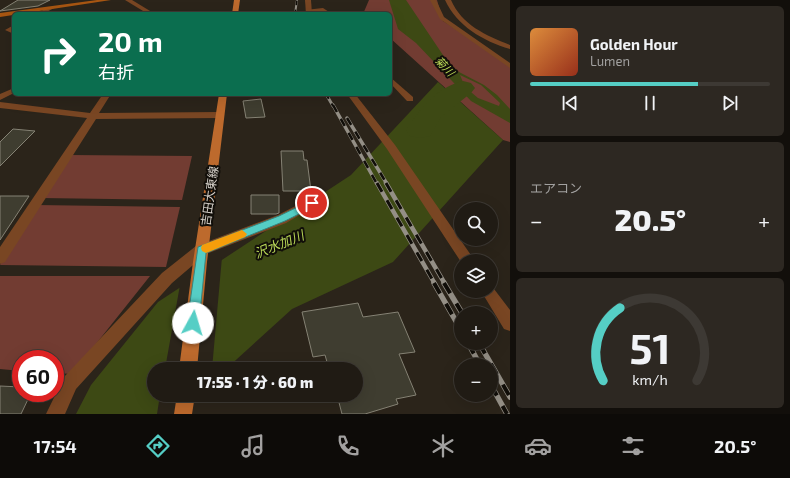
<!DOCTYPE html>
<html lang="ja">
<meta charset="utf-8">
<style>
:root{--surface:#201b14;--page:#2d2822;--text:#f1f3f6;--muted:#a2a1a0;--line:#3d3934;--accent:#55cec5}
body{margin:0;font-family:"Exo 2","Noto Sans JP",sans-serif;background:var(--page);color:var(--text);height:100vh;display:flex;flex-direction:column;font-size:15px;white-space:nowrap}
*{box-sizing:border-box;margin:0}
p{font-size:13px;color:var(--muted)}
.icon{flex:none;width:22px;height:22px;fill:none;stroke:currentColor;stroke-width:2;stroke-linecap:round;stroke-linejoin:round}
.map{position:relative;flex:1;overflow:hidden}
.sheet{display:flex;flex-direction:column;gap:6px;padding:6px;background:#120f0b;width:280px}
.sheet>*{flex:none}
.guide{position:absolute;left:12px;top:12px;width:380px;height:84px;border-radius:6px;box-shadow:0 4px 16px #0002,0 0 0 1px var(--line);background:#0b6e4f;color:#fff;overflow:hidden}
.fabs{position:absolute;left:454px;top:202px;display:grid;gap:8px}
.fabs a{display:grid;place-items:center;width:44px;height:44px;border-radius:50%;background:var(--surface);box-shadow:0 4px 16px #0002,0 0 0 1px var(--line);font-size:20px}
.speed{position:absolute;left:12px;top:350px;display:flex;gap:8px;font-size:20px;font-weight:700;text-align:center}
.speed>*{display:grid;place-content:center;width:52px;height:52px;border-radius:50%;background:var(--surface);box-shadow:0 4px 16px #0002,0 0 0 1px var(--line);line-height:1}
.speed .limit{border:6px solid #d22;background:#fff;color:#111}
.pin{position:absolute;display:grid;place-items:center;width:34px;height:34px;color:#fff;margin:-17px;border:2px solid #fff;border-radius:50%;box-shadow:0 1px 4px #0007}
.me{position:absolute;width:44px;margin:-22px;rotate:6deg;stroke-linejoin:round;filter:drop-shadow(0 0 3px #0008)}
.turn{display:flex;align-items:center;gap:14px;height:84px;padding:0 20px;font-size:18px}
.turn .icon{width:52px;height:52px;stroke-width:2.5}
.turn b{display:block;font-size:28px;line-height:34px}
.big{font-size:30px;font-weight:800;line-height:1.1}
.sheet .tile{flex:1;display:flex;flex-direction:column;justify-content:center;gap:6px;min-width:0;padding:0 14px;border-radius:6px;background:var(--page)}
.sheet .dial{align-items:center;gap:0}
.dial svg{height:104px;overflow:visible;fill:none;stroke:var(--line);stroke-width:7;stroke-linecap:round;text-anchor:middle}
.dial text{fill:var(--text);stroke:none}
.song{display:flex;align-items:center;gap:12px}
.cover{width:48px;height:48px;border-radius:6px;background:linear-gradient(135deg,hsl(30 70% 55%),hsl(10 70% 35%))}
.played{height:4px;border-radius:2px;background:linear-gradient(90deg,var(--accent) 70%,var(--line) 70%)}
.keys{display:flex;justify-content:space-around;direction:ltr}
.heat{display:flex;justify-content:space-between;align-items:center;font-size:22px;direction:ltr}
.trip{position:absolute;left:147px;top:362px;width:216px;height:40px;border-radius:20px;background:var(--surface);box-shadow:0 4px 16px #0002,0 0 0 1px var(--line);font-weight:800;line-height:40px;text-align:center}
.tabs{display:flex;height:64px;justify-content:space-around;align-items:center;background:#0d0b08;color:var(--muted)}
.tabs .icon{width:28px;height:28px}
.tabs .current{color:var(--accent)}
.tabs b{font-size:18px;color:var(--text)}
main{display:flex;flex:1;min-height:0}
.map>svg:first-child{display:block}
</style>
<main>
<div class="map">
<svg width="510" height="414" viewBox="0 0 510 414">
<rect width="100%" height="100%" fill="#2b241a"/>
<g fill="#723c32">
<polygon points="369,0 437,0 443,21 510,64 510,142 503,140 390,38 390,14 363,14"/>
<polygon points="68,155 192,156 182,200 41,198"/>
<polygon points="36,205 180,207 166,267 0,265"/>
<polygon points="0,276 150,276 72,374 55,373 55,359 21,359 21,371 0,369"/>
</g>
<g fill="#3d4914" fill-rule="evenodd">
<path d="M 389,0 L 406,0 L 447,61 L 459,72 L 484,85 L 497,95 L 510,109 L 510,123 L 471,101 L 416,43 L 398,29 ZM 460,75 L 481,85 L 500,103 L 499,106 L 478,98 L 465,87 Z"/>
<polygon points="438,82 503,140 393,262 292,309 226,369 154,369 154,395 197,395 180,414 76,414 91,385 158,302 351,175"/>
</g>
<g fill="#2b241a">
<polygon points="222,257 212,369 165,369 180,285"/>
<polygon points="160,395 199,395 176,414 157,414"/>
</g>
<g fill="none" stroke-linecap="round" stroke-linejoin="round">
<path fill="#3d4914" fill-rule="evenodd" d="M 463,81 L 471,83 L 475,88 L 471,93 L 441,117 L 430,136 L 420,138 L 410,136 L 406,130 C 420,109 437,87 463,81 Z"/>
</g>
<g fill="#3f3d30" stroke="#858274">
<polygon points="18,0 50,0 38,6 0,11"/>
<polygon points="261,99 265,117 246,118 243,101"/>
<polygon points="13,129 35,131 0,166 0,142"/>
<polygon points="281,151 303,151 304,160 307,160 311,191 283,191"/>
<polygon points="251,195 279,195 279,213 276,214 251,214"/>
<polygon points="0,196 29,196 0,240"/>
<polygon points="358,303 363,317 398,312 415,352 399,354 416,395 396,399 398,404 365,414 342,414 337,395 356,395 356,369 329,369 325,355 313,357 302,312"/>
<polygon points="0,386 21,387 21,393 31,393 21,414 0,414"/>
</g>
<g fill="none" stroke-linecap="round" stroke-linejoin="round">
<g fill="#794623" fill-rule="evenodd">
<polygon points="430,0 436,0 444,17 510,63 510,68 440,19"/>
<polygon points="323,8 332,14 305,10"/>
<polygon points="390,77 413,97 413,101 407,101 390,83"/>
<polygon points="311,198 315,200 317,203 315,206 286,223 201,256 196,254 194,250 196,246 278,215"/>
</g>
<g fill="#794623" fill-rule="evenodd">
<polygon points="125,0 132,0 155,14 148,14"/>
<polygon points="305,0 311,0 312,14 306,14"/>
<path d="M 445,0 L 451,0 C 462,25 485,35 510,45 L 510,49 C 483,41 457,26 445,0 Z"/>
<polygon points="49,7 54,8 43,14 36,14"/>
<polygon points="14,25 14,34 5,30"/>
<polygon points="14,88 14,93 0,100 0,94"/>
<polygon points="103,94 111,94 99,113 220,112 224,115 220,118 96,119 5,262 0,264 0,247 87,118 0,108 0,102 90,113"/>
<polygon points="347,94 355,94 395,145 475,261 461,262 387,149"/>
<polygon points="201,244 206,246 208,250 206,254 172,283 76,389 65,414 46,414 64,377 162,273 196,246"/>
<polygon points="491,285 510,310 510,331 504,329 481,291 491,291"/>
</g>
<polygon fill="#a75612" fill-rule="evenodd" points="97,0 111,0 0,17 0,13"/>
<g fill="#bd6a2d" fill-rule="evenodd">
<polygon points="234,0 240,0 238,14 232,14"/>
<polygon points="219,94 227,94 207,262 197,369 179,369 193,262"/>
<polygon points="177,395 195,395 192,414 174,414"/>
</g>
<g stroke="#948f86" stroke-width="2">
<polyline id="rail-far4" points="295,14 297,0"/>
</g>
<g stroke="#948f86" stroke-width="3">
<polyline id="rail-far3" points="326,94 333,106"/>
</g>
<g stroke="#948f86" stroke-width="3.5">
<g id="rail-far2">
<polyline points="333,105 377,184"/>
<polyline points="347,118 387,184"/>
</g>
</g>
<g stroke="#948f86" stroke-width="4.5">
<g id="rail-far1">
<polyline points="377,183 435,284"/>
<polyline points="386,183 445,284"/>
</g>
</g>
<g stroke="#948f86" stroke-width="5.5">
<g id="rail">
<polyline points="434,283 461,330"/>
<polyline points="444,283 462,313"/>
<polyline points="468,343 480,365"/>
<polyline points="479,343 510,397"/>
<polyline points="491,385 507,414"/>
</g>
</g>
<use href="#rail-far4" stroke="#110e09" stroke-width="1.5" stroke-dasharray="4.5" stroke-linecap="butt"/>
<use href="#rail-far3" stroke="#110e09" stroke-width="2" stroke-dasharray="5.5" stroke-linecap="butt"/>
<use href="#rail-far2" stroke="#110e09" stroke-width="2.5" stroke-dasharray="8" stroke-linecap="butt"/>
<use href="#rail-far1" stroke="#110e09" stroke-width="3" stroke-dasharray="10" stroke-linecap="butt"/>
<use href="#rail" stroke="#110e09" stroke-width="4" stroke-dasharray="12" stroke-linecap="butt"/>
</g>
<polygon fill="#55cec5" stroke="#378680" points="312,200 316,203 315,206 285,221 206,253 199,323 197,328 193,329 189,328 187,323 198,247 279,216"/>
<polygon fill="#f59e0b" points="242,230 247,234 245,237 206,253 202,251 201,248 202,245"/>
<g text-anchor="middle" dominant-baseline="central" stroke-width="4" stroke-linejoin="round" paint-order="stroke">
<g font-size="11" font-style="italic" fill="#bad957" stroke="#110e09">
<text transform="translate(445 66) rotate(47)">菊川</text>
</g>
<g font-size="12" fill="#d8d3cc" stroke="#110e09">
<text transform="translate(209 196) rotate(-82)">吉田大東線</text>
</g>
<g font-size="13" font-style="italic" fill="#bad957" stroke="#110e09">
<text transform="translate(279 244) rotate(-22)">沢水加川</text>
</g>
</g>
</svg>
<div class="fabs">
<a><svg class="icon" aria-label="search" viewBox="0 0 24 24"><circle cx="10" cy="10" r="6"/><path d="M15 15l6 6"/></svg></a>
<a><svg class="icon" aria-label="layers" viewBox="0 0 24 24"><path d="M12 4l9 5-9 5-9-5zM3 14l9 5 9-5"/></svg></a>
<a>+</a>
<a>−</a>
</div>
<div class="speed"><div class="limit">60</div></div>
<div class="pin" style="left:312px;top:203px;background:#d93025"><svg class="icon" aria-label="arrive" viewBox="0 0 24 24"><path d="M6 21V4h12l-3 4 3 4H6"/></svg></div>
<svg class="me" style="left:193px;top:323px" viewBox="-20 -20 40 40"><circle r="19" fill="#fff"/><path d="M0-13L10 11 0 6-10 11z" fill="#55cec5"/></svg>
<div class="trip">17:55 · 1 分 · 60 m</div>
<div class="guide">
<div class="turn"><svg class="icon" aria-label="right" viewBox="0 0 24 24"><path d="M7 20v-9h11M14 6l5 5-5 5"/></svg><div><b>20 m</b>右折</div></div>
</div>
</div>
<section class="sheet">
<div class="tile">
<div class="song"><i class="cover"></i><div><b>Golden Hour</b><p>Lumen</p></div></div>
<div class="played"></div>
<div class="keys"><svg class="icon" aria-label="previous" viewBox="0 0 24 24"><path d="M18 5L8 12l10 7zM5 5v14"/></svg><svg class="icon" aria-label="pause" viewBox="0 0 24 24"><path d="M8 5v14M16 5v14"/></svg><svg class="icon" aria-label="next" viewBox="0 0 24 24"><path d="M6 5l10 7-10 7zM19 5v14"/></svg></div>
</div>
<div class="tile"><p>エアコン</p>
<div class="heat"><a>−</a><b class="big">20.5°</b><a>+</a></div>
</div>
<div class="tile dial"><svg viewBox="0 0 100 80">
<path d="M14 69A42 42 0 1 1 86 69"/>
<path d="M14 69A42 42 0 0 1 27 13" stroke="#55cec5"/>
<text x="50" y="56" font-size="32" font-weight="700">51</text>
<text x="50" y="72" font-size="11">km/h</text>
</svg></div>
</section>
</main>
<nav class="tabs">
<b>17:54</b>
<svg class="icon current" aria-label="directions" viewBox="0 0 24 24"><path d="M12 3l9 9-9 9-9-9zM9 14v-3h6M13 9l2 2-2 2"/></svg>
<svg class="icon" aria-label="music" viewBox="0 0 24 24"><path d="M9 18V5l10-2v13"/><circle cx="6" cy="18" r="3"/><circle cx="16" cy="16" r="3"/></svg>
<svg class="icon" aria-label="phone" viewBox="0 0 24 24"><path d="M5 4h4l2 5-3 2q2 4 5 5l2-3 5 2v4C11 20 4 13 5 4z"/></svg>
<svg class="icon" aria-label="climate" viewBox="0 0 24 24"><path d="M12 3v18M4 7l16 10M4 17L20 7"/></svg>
<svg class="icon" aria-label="car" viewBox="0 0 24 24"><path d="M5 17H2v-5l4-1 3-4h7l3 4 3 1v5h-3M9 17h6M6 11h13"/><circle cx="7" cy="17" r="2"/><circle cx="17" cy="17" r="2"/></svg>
<svg class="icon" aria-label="filters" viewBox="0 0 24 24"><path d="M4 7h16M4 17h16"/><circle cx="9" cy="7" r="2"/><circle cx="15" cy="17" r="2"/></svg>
<b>20.5°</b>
</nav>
